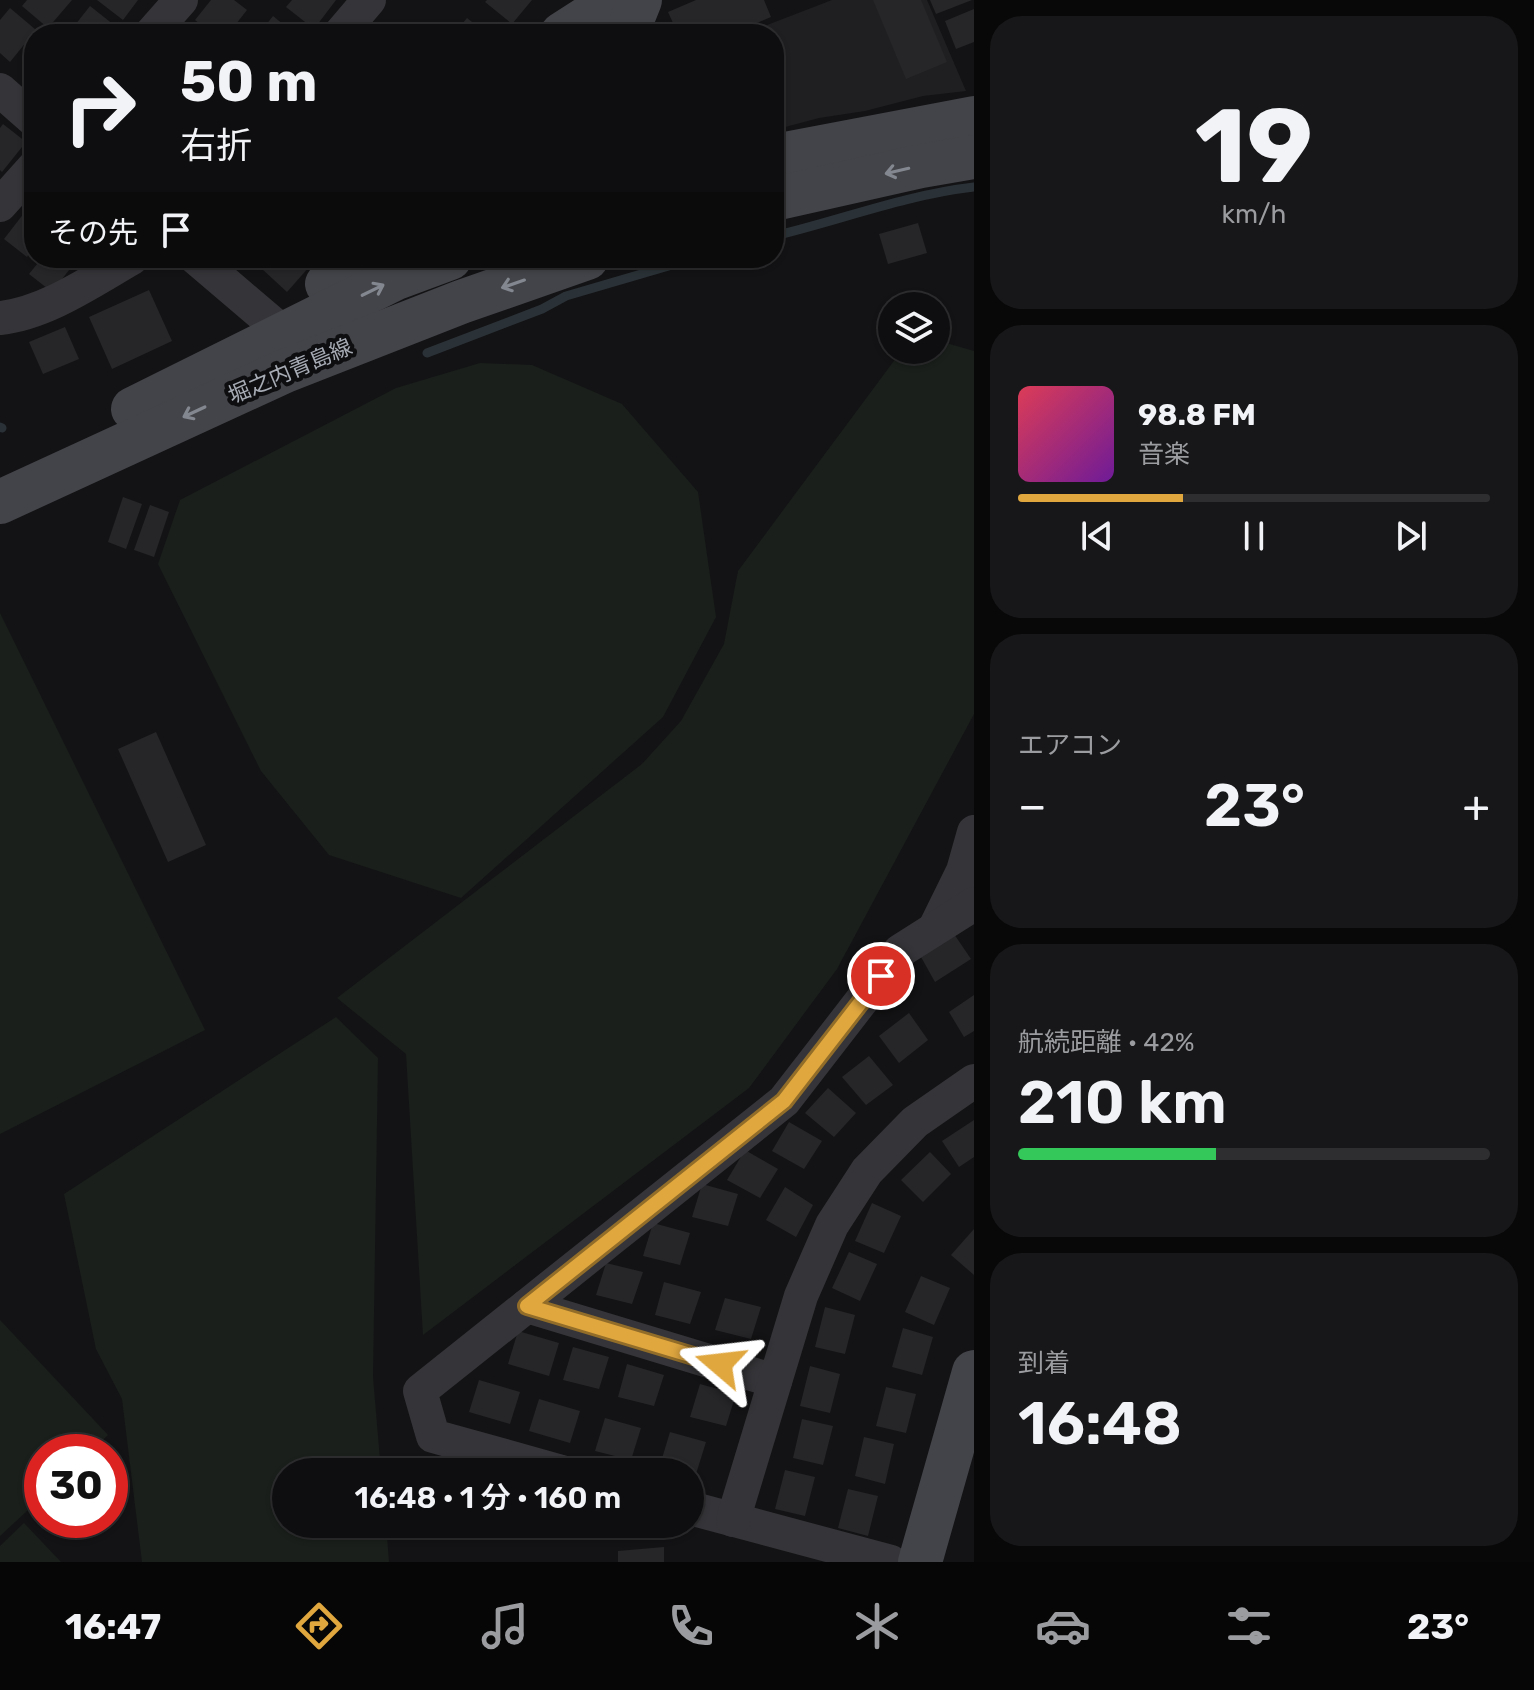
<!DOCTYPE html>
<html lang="ja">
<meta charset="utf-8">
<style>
:root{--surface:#0e0e10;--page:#171719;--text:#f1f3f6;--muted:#9b9c9f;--line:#2e2e30;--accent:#e0a73f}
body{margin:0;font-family:Rubik,"Noto Sans JP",sans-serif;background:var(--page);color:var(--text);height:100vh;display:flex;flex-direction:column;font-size:30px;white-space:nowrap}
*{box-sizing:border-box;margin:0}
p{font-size:26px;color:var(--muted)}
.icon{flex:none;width:44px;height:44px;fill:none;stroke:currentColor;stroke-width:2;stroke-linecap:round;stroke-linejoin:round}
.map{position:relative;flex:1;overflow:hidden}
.panel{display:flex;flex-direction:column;gap:16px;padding:16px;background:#080809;width:560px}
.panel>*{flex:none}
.hud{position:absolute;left:24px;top:24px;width:760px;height:244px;border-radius:32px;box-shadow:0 2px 6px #0004,0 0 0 2px var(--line);background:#0e0e10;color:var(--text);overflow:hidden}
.tools{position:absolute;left:878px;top:292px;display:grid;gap:16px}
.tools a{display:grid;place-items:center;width:72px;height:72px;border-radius:50%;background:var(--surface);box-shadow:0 2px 6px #0004,0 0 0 2px var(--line);font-size:40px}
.speed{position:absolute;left:24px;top:1434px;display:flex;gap:16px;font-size:40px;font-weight:700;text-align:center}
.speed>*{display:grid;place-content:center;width:104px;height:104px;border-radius:50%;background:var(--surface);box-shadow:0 2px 6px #0004,0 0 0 2px var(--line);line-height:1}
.speed .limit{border:12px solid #d22;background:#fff;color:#111}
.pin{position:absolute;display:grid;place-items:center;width:68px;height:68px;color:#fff;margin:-34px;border:4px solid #fff;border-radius:50%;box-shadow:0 2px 8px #0007}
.me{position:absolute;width:88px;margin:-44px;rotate:287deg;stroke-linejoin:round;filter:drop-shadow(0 0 6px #0008)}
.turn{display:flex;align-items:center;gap:28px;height:168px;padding:0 24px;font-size:36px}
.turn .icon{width:104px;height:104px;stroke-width:2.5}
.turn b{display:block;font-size:56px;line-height:68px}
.then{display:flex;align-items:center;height:76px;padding:0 24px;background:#0003;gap:16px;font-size:30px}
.big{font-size:60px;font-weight:600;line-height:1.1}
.panel .card{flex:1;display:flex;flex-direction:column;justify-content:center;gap:12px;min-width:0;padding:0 28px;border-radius:32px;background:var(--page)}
.panel .dial{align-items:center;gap:0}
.dial b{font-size:104px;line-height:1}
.song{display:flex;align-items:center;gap:24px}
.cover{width:96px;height:96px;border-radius:12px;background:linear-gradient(135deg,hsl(350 70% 55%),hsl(280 70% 35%))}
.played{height:8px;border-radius:4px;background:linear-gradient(90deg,var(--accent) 35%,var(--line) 35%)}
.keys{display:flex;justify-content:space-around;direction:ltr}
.heat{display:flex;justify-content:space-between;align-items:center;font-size:44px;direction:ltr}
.charge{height:12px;border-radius:6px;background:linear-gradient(90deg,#34c759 42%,var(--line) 0)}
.trip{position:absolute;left:272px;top:1458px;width:432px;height:80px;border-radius:40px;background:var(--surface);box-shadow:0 2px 6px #0004,0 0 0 2px var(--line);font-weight:600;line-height:80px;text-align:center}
.menu{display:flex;height:128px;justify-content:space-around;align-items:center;background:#060606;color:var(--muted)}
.menu .icon{width:56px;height:56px}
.menu .current{color:var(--accent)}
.menu b{font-size:36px;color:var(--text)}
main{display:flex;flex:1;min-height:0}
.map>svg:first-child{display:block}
</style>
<main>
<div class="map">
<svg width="974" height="1562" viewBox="0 0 974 1562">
<rect width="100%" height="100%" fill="#131315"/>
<polygon fill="#1f1f22" points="832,0 927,0 966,91 923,96 865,111 819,118 774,130 774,34 744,34"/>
<g fill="#1a1f1b">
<polygon points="936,340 974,351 974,714 837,969 749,1088 423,1335 406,1054 337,998 642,764 681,721 724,644 738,571 902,350 936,350"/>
<polygon points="480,363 532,365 622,404 698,492 716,617 663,717 461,898 329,855 261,771 158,564 180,500 396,388"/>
<polygon points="0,613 205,1030 0,1134"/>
<polygon points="336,1017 378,1058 373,1377 381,1472 286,1472 286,1524 386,1524 389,1562 142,1562 122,1399 96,1349 64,1194"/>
<polygon points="0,1320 108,1435 90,1452 42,1452 42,1497 0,1536"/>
<polygon points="24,1523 61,1562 0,1562 0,1546"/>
</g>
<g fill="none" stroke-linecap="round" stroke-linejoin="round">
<g stroke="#2b3237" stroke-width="9">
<path d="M 774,236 C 841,220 905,195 974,187"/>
<polyline points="427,353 542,309 566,296 696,258"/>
<polyline points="0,427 2,428"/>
</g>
</g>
<g fill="#262629">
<polygon points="27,0 72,0 48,28 22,6"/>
<polygon points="97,0 138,0 123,20"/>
<polygon points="211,0 234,0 247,10 228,34 213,34 195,20"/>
<polygon points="292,0 336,0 314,29 286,7"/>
<polygon points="487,0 532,0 512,24 485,2"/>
<polygon points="696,0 764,0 771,17 730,34 678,34 668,12"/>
<polygon points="873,0 921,0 947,62 906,79"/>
<polygon points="930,0 972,0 936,14"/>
<polygon points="90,6 114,25 107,34 68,34"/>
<polygon points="10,8 36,30 10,62 0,53 0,20"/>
<polygon points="974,9 974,42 956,49 945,21"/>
<polygon points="273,16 295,34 259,34"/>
<polygon points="467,18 487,34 454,34"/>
<polygon points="3,124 26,142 2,172 0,170 0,128"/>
<polygon points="28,208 34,213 34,247 27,257 4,239"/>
<polygon points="918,223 927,253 888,264 879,234"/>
<polygon points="42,258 71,258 76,261 52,292 29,274"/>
<polygon points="270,258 317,258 287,292 261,268"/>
<polygon points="149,290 172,341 112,369 89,317"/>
<polygon points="65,327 79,359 43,374 29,342"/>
<polygon points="123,497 142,504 126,549 108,542"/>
<polygon points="150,505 169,512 154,557 134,550"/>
<polygon points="156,732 206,845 168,862 118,749"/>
<polygon points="954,934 971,959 935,982 921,957"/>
<polygon points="974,995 974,1031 964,1037 949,1012"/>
<polygon points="909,1013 928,1040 899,1063 879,1036"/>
<polygon points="869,1056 893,1085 866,1105 842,1077"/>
<polygon points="828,1088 856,1113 834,1137 805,1113"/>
<polygon points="974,1120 974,1157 959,1167 942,1141"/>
<polygon points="789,1122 822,1141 804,1169 772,1151"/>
<polygon points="745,1150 778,1169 760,1198 727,1180"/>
<polygon points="930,1152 951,1174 923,1202 901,1180"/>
<polygon points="702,1184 738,1194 728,1226 692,1217"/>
<polygon points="785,1187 813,1205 796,1237 766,1220"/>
<polygon points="872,1203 901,1216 884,1253 855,1241"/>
<polygon points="653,1223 690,1233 680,1265 643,1256"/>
<polygon points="974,1229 974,1275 951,1255"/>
<polygon points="849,1252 877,1264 860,1301 832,1288"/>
<polygon points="606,1263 643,1272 632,1304 596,1295"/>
<polygon points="921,1276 950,1288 934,1325 905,1312"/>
<polygon points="664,1282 701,1292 690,1324 655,1315"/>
<polygon points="725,1298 761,1307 751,1339 715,1330"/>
<polygon points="825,1307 855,1315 845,1354 815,1347"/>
<polygon points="903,1328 933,1337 922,1375 892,1367"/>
<polygon points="518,1331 559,1343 549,1376 508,1364"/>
<polygon points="573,1347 609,1357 599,1389 563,1380"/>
<polygon points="627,1364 664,1375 654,1406 618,1397"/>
<polygon points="810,1366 840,1374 830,1413 800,1406"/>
<polygon points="479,1380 520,1392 510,1424 469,1412"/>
<polygon points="700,1384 736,1394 726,1426 690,1417"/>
<polygon points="886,1387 916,1394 906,1433 876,1426"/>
<polygon points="539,1399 580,1411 570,1443 529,1431"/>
<polygon points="605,1418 641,1428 631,1460 595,1451"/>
<polygon points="802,1419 833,1426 823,1465 793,1458"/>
<polygon points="670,1432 706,1442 696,1474 660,1465"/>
<polygon points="864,1437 894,1444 885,1484 855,1476"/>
<polygon points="785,1470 815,1477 805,1516 775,1509"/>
<polygon points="848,1489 878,1496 868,1536 838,1528"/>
<polygon points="664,1547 664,1562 618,1562 618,1551"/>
</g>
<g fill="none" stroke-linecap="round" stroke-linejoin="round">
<g stroke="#353539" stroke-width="34">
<polyline points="151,34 181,0"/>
<polyline points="340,34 369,0"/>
<polyline points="0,90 34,120"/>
<polyline points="0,205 34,167"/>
<polyline points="196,258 285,334"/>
<path d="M 0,318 C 46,313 92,281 132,258"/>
<polyline points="935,928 963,871 974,832"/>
<polyline points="527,1306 775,1381"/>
<polyline points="562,1472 433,1436 420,1391 784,1101 900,951 974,904"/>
<polyline points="690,1508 891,1562"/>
<polyline points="733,1520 801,1296 832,1225 867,1171 915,1122 974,1081"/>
</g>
<g stroke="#434449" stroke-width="44">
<polyline points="562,34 615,0"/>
<polyline points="635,34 632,20 640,0"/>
<polyline points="774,156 974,118"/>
<polyline points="774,199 921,166 974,157"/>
<polyline points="327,284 348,258"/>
<polyline points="133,409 396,278 450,258"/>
<polyline points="0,502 285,371 461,302 587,258"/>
<polyline points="920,1562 974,1372"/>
</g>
</g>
<defs><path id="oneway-shaft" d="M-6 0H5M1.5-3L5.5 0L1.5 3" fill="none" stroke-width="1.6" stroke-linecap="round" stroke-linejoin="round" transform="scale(2)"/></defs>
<g stroke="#83878f">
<use href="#oneway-shaft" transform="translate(897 171) rotate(167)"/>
<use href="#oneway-shaft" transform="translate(513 284) rotate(161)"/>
<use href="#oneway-shaft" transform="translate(373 290) rotate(-26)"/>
<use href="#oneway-shaft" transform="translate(194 412) rotate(155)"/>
</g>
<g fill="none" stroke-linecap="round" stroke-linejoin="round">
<g stroke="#926d29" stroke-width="20">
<polyline id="route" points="720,1364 527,1306 784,1101 881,976"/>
</g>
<use href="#route" stroke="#e0a73f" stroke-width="14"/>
</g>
<g text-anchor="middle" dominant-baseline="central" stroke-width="8" stroke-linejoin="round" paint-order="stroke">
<g font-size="22" fill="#a6abb4" stroke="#0e0e10">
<text transform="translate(290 371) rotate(-23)">堀之内青島線</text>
</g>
</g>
</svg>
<div class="tools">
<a><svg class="icon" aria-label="layers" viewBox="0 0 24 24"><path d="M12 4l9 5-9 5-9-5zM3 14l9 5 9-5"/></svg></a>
</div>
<div class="speed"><div class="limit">30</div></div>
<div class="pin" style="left:881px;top:976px;background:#d93025"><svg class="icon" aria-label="arrive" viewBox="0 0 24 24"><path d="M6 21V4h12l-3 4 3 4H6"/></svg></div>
<svg class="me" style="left:720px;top:1364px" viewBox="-20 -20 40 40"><path d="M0-17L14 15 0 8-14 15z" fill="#e0a73f" stroke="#fff" stroke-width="4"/></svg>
<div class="trip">16:48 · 1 分 · 160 m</div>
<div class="hud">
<div class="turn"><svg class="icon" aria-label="right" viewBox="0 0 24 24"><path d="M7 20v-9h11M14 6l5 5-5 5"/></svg><div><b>50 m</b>右折</div></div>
<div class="then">その先<svg class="icon" aria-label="arrive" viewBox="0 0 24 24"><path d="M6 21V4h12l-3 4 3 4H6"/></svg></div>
</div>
</div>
<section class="panel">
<div class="card dial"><b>19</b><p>km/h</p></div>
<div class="card">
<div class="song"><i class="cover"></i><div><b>98.8 FM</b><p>音楽</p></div></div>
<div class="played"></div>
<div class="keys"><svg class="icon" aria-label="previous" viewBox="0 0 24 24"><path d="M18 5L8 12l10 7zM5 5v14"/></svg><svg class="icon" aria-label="pause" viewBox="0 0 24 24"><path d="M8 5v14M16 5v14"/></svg><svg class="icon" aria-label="next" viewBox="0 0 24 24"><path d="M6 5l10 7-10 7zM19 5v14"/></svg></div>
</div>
<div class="card"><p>エアコン</p>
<div class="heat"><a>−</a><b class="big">23°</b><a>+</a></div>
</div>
<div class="card"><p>航続距離 · 42%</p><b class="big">210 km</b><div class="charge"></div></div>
<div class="card"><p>到着</p><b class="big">16:48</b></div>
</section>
</main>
<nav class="menu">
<b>16:47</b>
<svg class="icon current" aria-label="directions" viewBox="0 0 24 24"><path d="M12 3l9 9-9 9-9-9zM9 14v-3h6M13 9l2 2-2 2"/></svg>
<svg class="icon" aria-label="music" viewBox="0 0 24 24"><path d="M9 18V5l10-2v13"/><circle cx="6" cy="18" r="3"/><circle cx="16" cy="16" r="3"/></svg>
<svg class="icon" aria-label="phone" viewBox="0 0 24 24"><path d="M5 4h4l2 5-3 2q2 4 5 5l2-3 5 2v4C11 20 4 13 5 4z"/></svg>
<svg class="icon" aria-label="climate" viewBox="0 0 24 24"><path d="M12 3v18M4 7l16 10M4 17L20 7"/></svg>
<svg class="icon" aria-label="car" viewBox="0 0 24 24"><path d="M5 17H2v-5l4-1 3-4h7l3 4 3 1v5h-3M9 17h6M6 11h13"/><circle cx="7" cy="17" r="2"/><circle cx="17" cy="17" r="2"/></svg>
<svg class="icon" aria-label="filters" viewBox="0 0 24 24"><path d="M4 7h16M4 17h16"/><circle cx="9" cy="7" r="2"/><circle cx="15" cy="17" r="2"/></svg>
<b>23°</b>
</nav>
